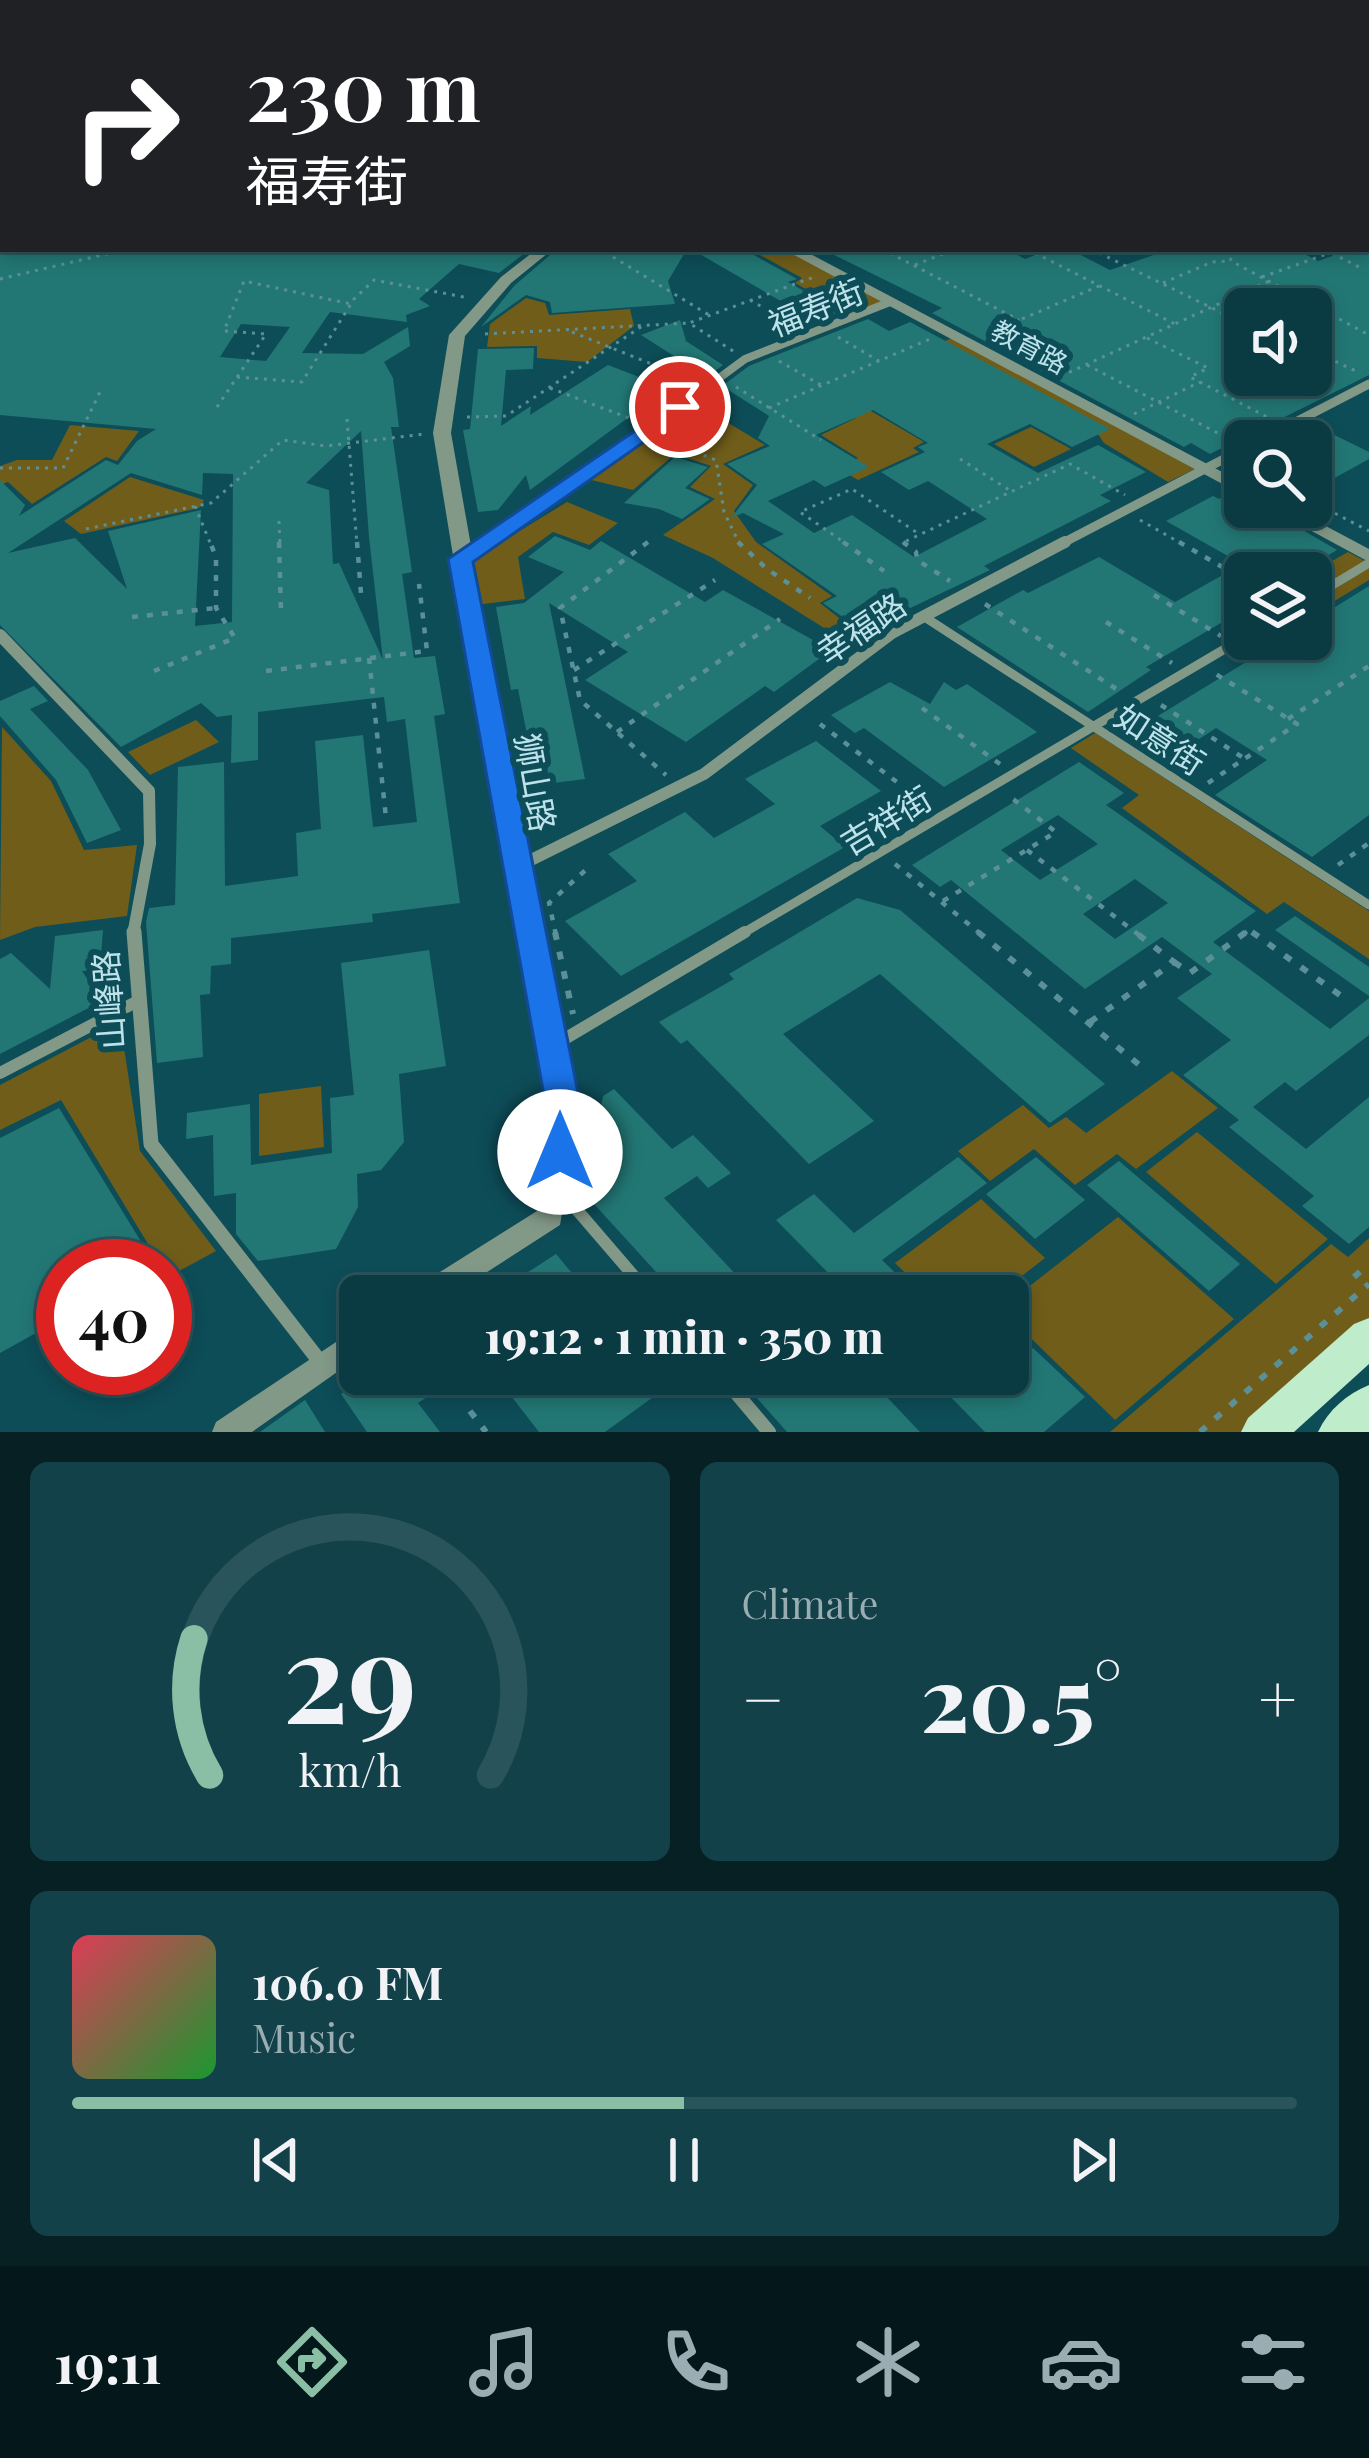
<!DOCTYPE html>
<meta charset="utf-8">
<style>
:root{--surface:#0a3a42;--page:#134149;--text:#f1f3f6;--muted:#99adb2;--line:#2a545b;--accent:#8abfa5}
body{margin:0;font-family:"Playfair Display","Noto Sans SC",serif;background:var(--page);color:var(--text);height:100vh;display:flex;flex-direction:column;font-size:45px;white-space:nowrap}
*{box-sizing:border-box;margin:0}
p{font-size:39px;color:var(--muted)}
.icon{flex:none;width:66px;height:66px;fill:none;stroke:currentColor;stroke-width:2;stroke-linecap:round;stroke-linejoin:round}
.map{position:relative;height:1432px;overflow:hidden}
.drawer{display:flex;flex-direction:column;gap:30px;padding:30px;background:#062024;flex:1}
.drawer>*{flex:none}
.banner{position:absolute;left:0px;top:0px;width:1371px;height:252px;box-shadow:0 6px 18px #0003,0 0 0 3px var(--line);background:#202124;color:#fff;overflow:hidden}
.fabs{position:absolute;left:1224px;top:288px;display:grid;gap:24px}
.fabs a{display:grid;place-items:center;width:108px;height:108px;border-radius:18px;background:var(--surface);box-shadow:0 6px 18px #0003,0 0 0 3px var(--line);font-size:60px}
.speed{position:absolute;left:36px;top:1239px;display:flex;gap:24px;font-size:60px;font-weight:700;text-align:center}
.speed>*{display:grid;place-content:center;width:156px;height:156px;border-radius:50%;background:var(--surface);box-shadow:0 6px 18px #0003,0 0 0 3px var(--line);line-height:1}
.speed .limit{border:18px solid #d22;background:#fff;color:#111}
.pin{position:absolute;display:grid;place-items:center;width:102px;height:102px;color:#fff;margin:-51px;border:6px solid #fff;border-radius:50%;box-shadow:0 3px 12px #0007}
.me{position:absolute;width:132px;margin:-66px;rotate:0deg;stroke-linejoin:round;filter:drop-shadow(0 0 9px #0008)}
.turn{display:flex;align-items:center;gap:42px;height:252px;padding:0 48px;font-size:54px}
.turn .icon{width:156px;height:156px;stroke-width:2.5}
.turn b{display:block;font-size:84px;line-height:102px}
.big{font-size:90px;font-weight:800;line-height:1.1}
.drawer .widget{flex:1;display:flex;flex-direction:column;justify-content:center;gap:18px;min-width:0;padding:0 42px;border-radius:18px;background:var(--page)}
.drawer .dial{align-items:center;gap:0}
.dial svg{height:312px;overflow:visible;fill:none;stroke:var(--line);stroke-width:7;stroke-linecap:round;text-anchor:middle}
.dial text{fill:var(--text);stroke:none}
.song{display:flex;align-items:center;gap:36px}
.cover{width:144px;height:144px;border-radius:18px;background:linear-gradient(135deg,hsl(350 70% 55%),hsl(130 70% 35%))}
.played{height:12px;border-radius:6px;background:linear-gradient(90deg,var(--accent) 50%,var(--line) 50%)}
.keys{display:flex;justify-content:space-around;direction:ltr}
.heat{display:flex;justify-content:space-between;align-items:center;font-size:66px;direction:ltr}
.drawer .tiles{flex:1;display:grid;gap:30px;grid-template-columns:1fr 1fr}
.widget:last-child{grid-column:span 2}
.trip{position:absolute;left:339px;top:1275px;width:690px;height:120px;border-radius:18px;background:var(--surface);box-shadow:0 6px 18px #0003,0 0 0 3px var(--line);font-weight:800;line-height:120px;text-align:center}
.dock{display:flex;height:192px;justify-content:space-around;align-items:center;background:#04171a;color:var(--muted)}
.dock .icon{width:84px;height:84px}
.dock .selected{color:var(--accent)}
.dock b{font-size:54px;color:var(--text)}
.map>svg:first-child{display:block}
</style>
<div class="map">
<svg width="1369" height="1432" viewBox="0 0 1369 1432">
<rect width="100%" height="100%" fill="#0d4d58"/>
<g fill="#705d1a">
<polygon points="749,249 785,249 884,302 851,314 795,283 802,278"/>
<polygon points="526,298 545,303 549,315 630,309 634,326 587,362 537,358 537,346 487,347 490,324"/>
<polygon points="952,338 1195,469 1168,482 1104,443 1098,434 935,345"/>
<polygon points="828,386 924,442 913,448 919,452 858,480 838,468 858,458 821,435 856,418 813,392"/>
<polygon points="712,413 765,445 723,464 753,485 734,511 756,542 832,596 820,603 848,625 832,633 713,558 663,535 715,499 690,487 711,466 675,454 633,490 587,479 650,432 676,441"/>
<polygon points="70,425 139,431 117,461 106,457 32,504 8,482 0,485 0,466 17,460 52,460"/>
<polygon points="1031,427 1071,449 1034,467 994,444"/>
<polygon points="130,477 204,500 199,508 81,534 64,521"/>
<polygon points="567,502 618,523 589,545 553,532 518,557 525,599 475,605 467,563"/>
<polygon points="1348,552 1369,563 1369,580 1318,611 1311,606 1311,573"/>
<polygon points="196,720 219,742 150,775 128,752"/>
<polygon points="2,727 51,781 84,850 137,845 127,916 35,927 0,940"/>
<polygon points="1095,733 1369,911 1369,959 1284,902 1267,914 1122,808 1139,795 1071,748"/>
<polygon points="120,1022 140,1151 216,1251 168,1277 61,1100 0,1130 0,1085"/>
<polygon points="1172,1071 1218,1108 1136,1169 1117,1154 1075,1185 1034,1149 990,1181 958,1151 1023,1105 1049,1128 1066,1117 1086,1133"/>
<polygon points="321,1086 324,1147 259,1156 259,1094"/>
<polygon points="1197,1132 1328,1239 1276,1284 1146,1172"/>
<polygon points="981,1199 1045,1258 996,1296 929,1296 895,1263"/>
<polygon points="1118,1217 1234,1319 1115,1420 1008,1316 1008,1303"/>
<polygon points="1369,1238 1369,1318 1241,1432 1110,1432 1331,1244 1348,1257"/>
</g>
<g fill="#227775" fill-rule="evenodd">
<path d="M 0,249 L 530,249 L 499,273 L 459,264 L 419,299 L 430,306 L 406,315 L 407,322 L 330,312 L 302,353 L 363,354 L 408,327 L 410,346 L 384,362 L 393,378 L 399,427 L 391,427 L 412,572 L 402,574 L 414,658 L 435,656 L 445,714 L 434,716 L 460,903 L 372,914 L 373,922 L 231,938 L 231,964 L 211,966 L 210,994 L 200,995 L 203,1057 L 157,1063 L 146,922 L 149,908 L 175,905 L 178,767 L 224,762 L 225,886 L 298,876 L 296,833 L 321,829 L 315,741 L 363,735 L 373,827 L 417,822 L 405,719 L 387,722 L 384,697 L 258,712 L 258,760 L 231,763 L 232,715 L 217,717 L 201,703 L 121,747 L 0,625 L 0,480 L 25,505 L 19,516 L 106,460 L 118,465 L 137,441 L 156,429 L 0,415 ZM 241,324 L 290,327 L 266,361 L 220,357 ZM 361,431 L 369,537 L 383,660 L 339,563 L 333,564 L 329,490 L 306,483 ZM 131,473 L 202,495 L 203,473 L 233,474 L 232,622 L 195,626 L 201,510 L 108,531 L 127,589 L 75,538 L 8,553 Z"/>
<polygon points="557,249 687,249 668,281 675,304 552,313 550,302 526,295 481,327 514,286"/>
<polygon points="691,249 743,249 797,279 788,282 841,312 817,322"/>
<path d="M 822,249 L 1006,249 L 1025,259 L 1050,249 L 1069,249 L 1110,270 L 1171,249 L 1224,253 L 1295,249 L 1318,261 L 1352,249 L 1369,249 L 1369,375 L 1210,454 L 1191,443 L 1184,447 L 932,313 L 942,308 ZM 1245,309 L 1311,309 L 1311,375 L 1245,375 Z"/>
<path d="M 868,319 L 889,331 L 910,322 L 1110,429 L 1072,447 L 1030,424 L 987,444 L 1038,473 L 1098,445 L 1146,472 L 1100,495 L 1111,501 L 984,566 L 990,570 L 862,631 L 823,603 L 837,596 L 762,544 L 784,534 L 743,513 L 731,518 L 757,485 L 727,464 L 770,446 L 758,438 L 769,416 L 722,386 L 749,366 ZM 873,410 L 928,443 L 918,447 L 925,452 L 881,472 L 909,490 L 928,481 L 987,519 L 914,557 L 852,515 L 814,533 L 768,501 L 814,480 L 825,487 L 869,467 L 816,435 Z"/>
<polygon points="680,320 686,341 723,365 707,377 641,335"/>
<polygon points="534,348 533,369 506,370 501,426 531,406 530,415 608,365 683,394 640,426 649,411 644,406 530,490 526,475 498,510 478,512 463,430 470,429 478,349"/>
<polygon points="1312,424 1369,452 1369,459 1311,491"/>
<polygon points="675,457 708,467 685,488 710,499 682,519 659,509 624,503"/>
<polygon points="1230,493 1245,500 1245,507 1263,507 1337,550 1298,573 1245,573 1245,617 1233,624 1226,620 1146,667 1151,670 1088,712 957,627 1023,590 1028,593 1099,557 1175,602 1242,564 1166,521 1213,496 1219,499"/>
<polygon points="555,536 590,550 601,541 705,602 723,590 831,650 774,692 765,686 686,742 585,680 628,652 549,603 585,779 537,785 518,689 511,690 496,607 524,603 564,572 528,557"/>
<polygon points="1369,586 1369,815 1312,857 1215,795 1267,760 1216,728 1164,762 1125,736 1284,639 1311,639 1311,622"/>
<polygon points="890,682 930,704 944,682 956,690 967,684 1037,732 944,787 864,728 855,733 831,715"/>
<polygon points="34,686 48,701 30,709 88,770 121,830 87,843 56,780 0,716 0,701"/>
<polygon points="816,741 881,791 820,826 845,847 621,976 565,921 637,881 608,854 685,812 714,838 775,804 745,779"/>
<path d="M 1079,762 L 1124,793 L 1106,805 L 1256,911 L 1213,942 L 1330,1029 L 1369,998 L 1369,1035 L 1296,1091 L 1285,1082 L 1253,1107 L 1306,1149 L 1369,1097 L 1369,1227 L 1349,1244 L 1302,1206 L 1314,1196 L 1229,1127 L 1239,1120 L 1183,1075 L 1231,1040 L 1177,998 L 1212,974 L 1162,937 L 1085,989 L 951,880 L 940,887 L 912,865 ZM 1058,815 L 1098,844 L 1040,880 L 1001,850 ZM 1135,879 L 1168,903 L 1115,939 L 1083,914 Z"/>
<polygon points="857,898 900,910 1105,1084 1050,1123 880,974 783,1034 874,1121 809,1164 687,1040 681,1044 659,1022 734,979 729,974"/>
<polygon points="1295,916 1369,967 1369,996 1275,930"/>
<polygon points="103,930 100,969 82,971 102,1001 0,1054 0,959 11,953 50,989 55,936"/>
<polygon points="429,950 446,1066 399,1074 404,1142 381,1170 357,1174 358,1207 336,1249 258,1261 236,1234 236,1193 214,1196 213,1135 186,1139 187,1113 250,1104 251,1165 332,1153 330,1098 354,1095 341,963"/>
<polygon points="614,1089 672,1149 693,1135 731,1173 708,1188 697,1176 664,1198 756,1296 678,1296 584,1193 603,1096"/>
<polygon points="59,1108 156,1266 63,1266 63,1318 0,1353 0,1138"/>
<polygon points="958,1157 987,1183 882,1260 919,1296 851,1296 776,1220 814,1194 854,1233"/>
<polygon points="1036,1157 1085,1200 1035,1239 986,1194"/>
<polygon points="1119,1161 1240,1264 1209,1291 1087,1185"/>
<polygon points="556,1254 591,1296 491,1296"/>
<polygon points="1033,1348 1085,1397 1044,1432 985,1432 928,1374 1008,1374 1008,1368"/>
<polygon points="371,1374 461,1374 418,1403 440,1432 367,1432 341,1394"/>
<polygon points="494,1374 656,1374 667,1387 605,1432 539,1432"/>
<polygon points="788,1374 865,1374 920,1432 787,1432 756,1397"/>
<polygon points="305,1400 325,1432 260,1432"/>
</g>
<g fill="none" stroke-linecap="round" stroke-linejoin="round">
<g stroke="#5c9099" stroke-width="3" stroke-dasharray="3 6" stroke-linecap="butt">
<polyline points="992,0 998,3"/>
<polyline points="1152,0 1159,3"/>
<polyline points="1212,0 1219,3"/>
<polyline points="227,3 235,0"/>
<polyline points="719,3 724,0"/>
<polyline points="1171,3 1184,0"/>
<polyline points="882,249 1019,320"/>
<polyline points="1027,249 1177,325"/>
<polyline points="1091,249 1245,324"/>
<polyline points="1229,249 1231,261 1369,335"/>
<polyline points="1324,249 1359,267"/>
<polyline points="613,257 709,315"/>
<polyline points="915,265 955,249"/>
<polyline points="1262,277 1341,249"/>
<polyline points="0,279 128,249"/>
<polyline points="1163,283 1212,262 1231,261"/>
<polyline points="750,300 792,324"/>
<polyline points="572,332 689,379"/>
<polyline points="989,333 1099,286"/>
<polyline points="485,334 689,323"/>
<polyline points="838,337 879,361"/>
<polyline points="1147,338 1208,368 1190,377 1271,419"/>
<polyline points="1311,350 1360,373"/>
<polyline points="733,351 689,323 814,277"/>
<polyline points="779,361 821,385"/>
<polyline points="1087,365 1231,440"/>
<polyline points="1061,376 1269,281"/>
<polyline points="237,377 302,382 354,299 374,280 469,298"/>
<polyline points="736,387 821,440"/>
<polyline points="550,388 634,420"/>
<polyline points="217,407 266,334 224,331 244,281 351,304"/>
<polyline points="769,408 930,339"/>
<polyline points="1134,414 1200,382"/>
<polyline points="467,417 506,416 644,325"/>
<polyline points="347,419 357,545"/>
<polyline points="654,445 672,451 679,446 716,460 724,512 740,545"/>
<polyline points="960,459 1011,491"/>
<polyline points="0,468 63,468 100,392"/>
<polyline points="1311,501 1369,531"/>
<polyline points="195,506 211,545"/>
<polyline points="1140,520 1184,545"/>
<polyline points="279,521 280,545"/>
<polyline points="86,529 211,503 283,440 326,446 424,434"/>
<polyline points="644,545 650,541"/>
<polyline points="848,545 800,512 852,489 919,534"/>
<polyline points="906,545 902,543 1070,464 1125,495"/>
</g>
<g stroke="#5c9099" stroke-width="4.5" stroke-dasharray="6 9" stroke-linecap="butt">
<polyline points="279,542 281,612"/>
<polyline points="357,542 361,593"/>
<polyline points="648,542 560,608 580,700 666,775"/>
<polyline points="738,542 767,569 810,598"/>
<polyline points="843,542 884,571"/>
<polyline points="903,542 916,552 917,560 950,581"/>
<polyline points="1179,542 1231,572"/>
<polyline points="1154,595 1221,636"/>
<polyline points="985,604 1121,692"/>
<polyline points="132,617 216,608"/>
<polyline points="1106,622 1172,663"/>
<polyline points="369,658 386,818"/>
<polyline points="574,670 715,580"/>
<polyline points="154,671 235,638 216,608 216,557 210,542"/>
<polyline points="266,671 427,651 419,584"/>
<polyline points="1161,705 1242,757"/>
<polyline points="922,708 1000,764"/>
<polyline points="1288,719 1369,666"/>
<polyline points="820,724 930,807"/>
<polyline points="617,732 780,619"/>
<polyline points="1208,783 1297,724 1214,673"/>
<polyline points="1027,850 1139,935"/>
<polyline points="895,864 982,935"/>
<polyline points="1338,865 1369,843"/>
<polyline points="943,901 1056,832 1009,796"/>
<polyline points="556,935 549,903 589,867"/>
<polyline points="1242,935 1249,930 1256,935"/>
</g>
<g stroke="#5c9099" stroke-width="6" stroke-dasharray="8 12" stroke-linecap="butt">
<polyline points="555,932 573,1014"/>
<polyline points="978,932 1143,1068"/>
<polyline points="1252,932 1344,998"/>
<polyline points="1174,962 1190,973 1246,932"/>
<polyline points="1090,1022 1174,962 1135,932"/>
<polyline points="1354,1277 1369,1264"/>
<polyline points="470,1411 486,1432"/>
<polyline points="1200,1432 1369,1284"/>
</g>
<polyline stroke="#839988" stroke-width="8" points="481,545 589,474 745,359 890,302"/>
<g stroke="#839988" stroke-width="9">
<polyline points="465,556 486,542"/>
<polyline points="1311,598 1369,563"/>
<polyline points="923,616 1369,905"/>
<polyline points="740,935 1245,637"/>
</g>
<g stroke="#839988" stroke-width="12">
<polyline points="556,1044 745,932"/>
<polyline points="0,1073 134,1003"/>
<polyline points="559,1189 651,1296"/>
<polyline points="719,1374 737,1394"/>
</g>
<polyline stroke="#839988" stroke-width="14" points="737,1394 769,1432"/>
<polyline stroke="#839988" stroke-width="8" points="1080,3 1093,0"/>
<g stroke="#839988" stroke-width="9">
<polyline points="1259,441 1369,384"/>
<polyline points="1059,545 1245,448"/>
</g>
<g stroke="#839988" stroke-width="12">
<polyline points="0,635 149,791 150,844 133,935"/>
<polyline points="517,867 704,774 892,633 1065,542"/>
</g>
<polyline stroke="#839988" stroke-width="15" points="134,932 151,1144 321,1363"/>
<g fill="#839988" fill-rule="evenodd">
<rect x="0" y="204" width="3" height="9"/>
<polygon points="537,249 553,249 511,283 465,336 451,433 528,868 578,1118 560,1225 450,1296 412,1296 416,1287 537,1211 552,1118 504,868 433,433 449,335 501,277"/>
<polygon points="783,249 801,249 1245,484 1245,496"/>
<polygon points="1267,507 1290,507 1369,549 1369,562"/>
<polygon points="360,1326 360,1356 252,1432 212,1432 216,1422"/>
</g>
<g fill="#a5c8ae" fill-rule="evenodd">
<polygon points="922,0 938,0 941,3 925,3"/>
<rect x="1368" y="216" width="1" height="10"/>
</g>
<g fill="#bfedcb" fill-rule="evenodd">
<polygon points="1369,1318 1369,1364 1294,1432 1241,1432 1248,1418 1354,1324"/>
<path d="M 1369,1385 L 1369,1432 L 1318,1432 C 1328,1410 1347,1394 1369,1385 Z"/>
</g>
</g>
<polygon fill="#1a73e8" stroke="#114b97" stroke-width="3" points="680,400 691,407 688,411 473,562 583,1118 573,1162 560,1166 548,1162 543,1152 548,1118 448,559"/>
<g text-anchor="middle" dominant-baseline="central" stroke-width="12" stroke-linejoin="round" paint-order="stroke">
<g font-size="27" fill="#bee2ea" stroke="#0d4d58">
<text transform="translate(1030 346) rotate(28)">教育路</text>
</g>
<g font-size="33" fill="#bee2ea" stroke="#0d4d58">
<text transform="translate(815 306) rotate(-22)">福寿街</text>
<text transform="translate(860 627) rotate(-34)">幸福路</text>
<text transform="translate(1161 738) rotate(33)">如意街</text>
<text transform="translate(537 782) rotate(80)">狮山路</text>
<text transform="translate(885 819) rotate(-31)">吉祥街</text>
<text transform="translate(107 1000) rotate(-94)">山峰路</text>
</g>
</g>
</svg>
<div class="fabs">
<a><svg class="icon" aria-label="sound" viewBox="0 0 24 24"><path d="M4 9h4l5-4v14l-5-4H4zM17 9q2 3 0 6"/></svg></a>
<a><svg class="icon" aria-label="search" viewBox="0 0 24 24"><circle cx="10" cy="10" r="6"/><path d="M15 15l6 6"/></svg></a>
<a><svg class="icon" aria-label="layers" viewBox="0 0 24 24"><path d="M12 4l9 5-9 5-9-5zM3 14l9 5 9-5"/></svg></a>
</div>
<div class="speed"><div class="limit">40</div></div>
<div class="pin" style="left:680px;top:407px;background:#d93025"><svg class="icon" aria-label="arrive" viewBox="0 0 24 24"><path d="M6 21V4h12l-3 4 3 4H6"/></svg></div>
<svg class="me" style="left:560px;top:1152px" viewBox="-20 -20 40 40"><circle r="19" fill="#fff"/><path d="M0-13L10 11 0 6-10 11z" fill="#1a73e8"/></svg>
<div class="trip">19:12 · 1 min · 350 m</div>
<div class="banner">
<div class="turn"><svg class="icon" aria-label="right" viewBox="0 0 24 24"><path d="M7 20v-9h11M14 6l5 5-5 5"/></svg><div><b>230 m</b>福寿街</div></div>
</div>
</div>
<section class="drawer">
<div class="tiles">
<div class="widget dial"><svg viewBox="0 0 100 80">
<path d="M14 69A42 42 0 1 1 86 69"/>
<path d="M14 69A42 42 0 0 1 10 34" stroke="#8abfa5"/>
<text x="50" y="56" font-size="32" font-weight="700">29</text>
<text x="50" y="72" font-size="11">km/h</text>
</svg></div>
<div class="widget"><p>Climate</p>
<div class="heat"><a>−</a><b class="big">20.5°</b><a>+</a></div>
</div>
<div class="widget">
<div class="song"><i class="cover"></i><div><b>106.0 FM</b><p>Music</p></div></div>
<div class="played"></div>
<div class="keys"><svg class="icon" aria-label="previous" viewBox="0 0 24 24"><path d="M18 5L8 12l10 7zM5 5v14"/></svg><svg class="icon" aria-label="pause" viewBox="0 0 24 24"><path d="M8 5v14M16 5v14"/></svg><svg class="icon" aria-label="next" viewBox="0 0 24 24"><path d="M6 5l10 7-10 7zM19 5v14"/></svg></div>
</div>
</div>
</section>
<nav class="dock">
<b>19:11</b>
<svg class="icon selected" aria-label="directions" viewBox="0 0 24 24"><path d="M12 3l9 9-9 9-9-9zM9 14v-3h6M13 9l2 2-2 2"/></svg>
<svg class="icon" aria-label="music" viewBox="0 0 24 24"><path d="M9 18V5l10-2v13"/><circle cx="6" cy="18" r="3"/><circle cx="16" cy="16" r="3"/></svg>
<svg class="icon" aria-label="phone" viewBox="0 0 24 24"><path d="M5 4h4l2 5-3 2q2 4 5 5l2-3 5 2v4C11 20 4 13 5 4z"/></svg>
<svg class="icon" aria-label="climate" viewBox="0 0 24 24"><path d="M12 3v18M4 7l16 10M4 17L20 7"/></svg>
<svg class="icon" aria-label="car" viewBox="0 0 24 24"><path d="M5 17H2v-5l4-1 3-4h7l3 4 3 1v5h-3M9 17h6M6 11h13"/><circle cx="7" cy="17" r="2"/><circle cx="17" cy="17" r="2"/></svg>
<svg class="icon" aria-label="filters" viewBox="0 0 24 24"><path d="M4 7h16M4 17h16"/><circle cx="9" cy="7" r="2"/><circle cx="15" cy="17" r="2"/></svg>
</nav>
